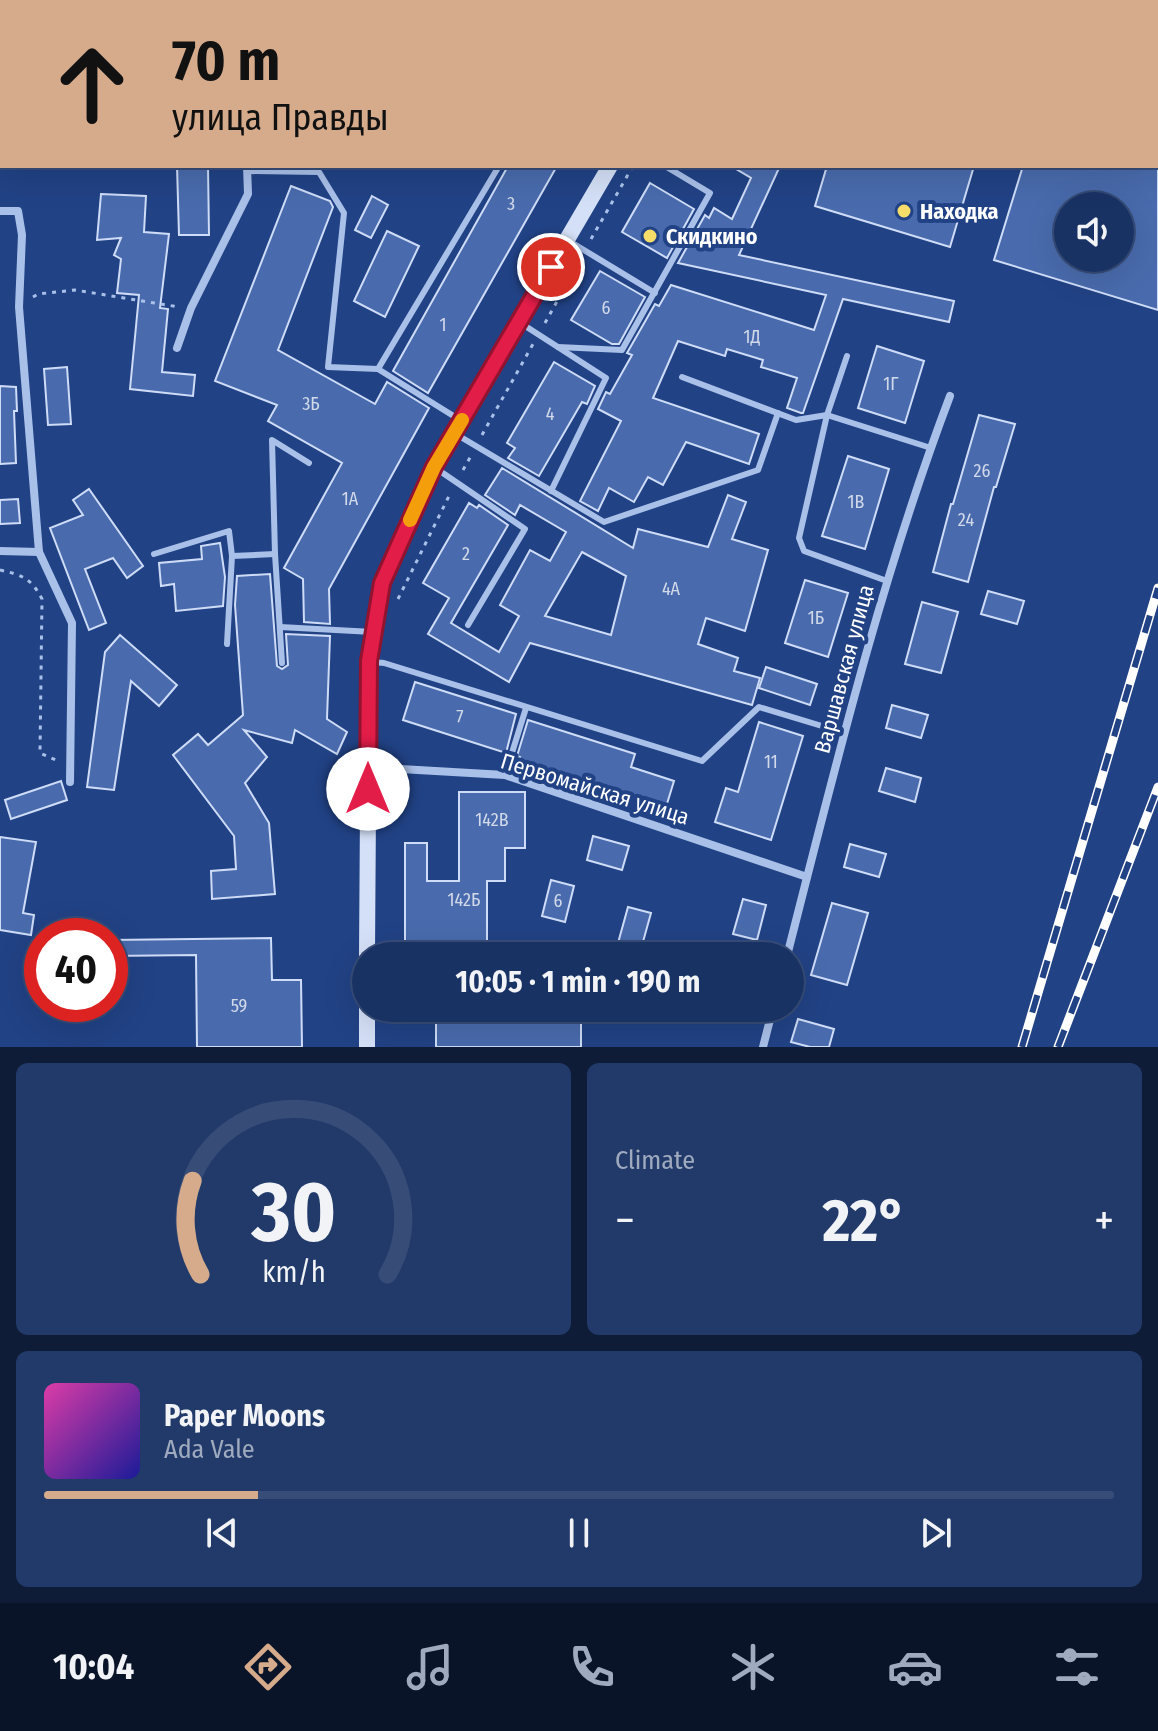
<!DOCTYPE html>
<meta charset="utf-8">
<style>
:root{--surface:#193264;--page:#223a6a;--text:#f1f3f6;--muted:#9faabf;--line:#374d78;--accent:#d6ab8b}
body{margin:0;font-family:"Fira Sans Condensed",sans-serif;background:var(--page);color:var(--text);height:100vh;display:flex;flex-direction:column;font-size:30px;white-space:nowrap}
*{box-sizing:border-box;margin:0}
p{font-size:26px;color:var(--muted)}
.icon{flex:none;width:44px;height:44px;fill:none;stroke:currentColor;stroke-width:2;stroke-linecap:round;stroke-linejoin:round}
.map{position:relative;height:1047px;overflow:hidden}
.sheet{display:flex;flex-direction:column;gap:16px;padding:16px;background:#0e1c37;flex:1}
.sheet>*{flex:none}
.guide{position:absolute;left:0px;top:0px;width:1158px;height:168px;box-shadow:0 8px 32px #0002,0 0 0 2px var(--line);background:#d6ab8b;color:#111;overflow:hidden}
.buttons{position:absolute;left:1054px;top:192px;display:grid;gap:16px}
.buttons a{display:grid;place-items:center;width:80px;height:80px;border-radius:50%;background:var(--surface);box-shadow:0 8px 32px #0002,0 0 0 2px var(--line);font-size:40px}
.speed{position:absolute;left:24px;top:918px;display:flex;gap:16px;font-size:40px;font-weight:700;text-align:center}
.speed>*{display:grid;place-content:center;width:104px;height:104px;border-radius:50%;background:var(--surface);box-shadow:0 8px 32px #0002,0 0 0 2px var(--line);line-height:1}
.speed .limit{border:12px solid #d22;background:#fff;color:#111}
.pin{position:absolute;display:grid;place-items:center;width:68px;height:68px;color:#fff;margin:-34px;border:4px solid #fff;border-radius:50%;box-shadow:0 2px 8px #0007}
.me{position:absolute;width:88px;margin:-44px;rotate:0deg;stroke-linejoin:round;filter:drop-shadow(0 0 6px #0008)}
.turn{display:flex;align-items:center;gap:28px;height:168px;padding:0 40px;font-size:36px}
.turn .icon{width:104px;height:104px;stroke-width:2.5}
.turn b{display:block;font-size:56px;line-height:68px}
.big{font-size:60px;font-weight:700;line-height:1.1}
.sheet .card{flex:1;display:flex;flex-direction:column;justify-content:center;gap:12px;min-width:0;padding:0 28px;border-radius:12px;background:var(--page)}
.sheet .dial{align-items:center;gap:0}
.dial svg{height:208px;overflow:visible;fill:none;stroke:var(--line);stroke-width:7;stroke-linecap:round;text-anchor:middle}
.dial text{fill:var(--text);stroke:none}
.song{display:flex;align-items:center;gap:24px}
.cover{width:96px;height:96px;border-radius:12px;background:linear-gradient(135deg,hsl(320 70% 55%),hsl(240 70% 35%))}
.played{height:8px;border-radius:4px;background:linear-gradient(90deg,var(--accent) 20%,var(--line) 20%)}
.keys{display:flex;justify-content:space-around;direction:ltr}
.heat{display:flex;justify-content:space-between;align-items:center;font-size:44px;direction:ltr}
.sheet .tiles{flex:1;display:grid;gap:16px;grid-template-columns:1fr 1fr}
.card:last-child{grid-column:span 2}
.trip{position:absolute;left:352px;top:942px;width:452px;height:80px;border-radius:40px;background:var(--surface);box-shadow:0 8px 32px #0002,0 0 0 2px var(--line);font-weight:700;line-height:80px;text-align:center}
.menu{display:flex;height:128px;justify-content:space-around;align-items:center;background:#0a1428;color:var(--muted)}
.menu .icon{width:56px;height:56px}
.menu .current{color:var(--accent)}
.menu b{font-size:36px;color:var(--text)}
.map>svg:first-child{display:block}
</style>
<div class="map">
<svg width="1158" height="1047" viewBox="0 0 1158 1047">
<rect width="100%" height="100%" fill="#214285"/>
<g fill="#496bad" stroke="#cedcf7" stroke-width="2" fill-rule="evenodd">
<polygon points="177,166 208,166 209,235 179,235"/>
<polygon points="508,166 557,166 428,393 393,371"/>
<polygon points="731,166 780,166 739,255 954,301 949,322 843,299 803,413 801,413 787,408 797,378 761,367 763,360 727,349 725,356 678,341 653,398 759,434 749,464 686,442 663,485 648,477 634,502 609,488 598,511 580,501 621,421 598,409 606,392 610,394 632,355 627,353 655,304 659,306 671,285 814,330 826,295 678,263 705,215 709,218 714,208 732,219 751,178"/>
<polygon points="827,166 974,166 950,247 815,206"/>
<path d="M 1023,166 L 1158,166 L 1158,310 L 994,260 ZM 1068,206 L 1120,206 L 1120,258 L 1068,258 Z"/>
<polygon points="650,183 694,209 667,258 622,232"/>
<polygon points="291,186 330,201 333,207 278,350 375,404 387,382 429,408 329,589 330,624 304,622 303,579 284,568 342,463 268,421 277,405 215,381"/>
<polygon points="101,194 146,196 144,232 169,234 160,308 168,309 162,372 195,375 193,396 130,389 139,295 117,293 121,259 114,255 121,238 97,240"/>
<polygon points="372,196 388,205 371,238 355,230"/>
<polygon points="387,231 419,246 385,317 354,301"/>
<polygon points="600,271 645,297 619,344 612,344 571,320"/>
<polygon points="877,346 924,361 905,423 858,408"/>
<polygon points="554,362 595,386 587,404 582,402 539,476 508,458 515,448 507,443"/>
<polygon points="67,367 71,424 48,425 44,369"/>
<polygon points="0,386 16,387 17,411 14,411 16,463 0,464"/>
<polygon points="979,415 1015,424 996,487 994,487 968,582 933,572 951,504 953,504"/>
<polygon points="848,456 889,469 865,549 822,536"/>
<path d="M 502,468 L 633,548 L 638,529 L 708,547 L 728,495 L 746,502 L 732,539 L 768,550 L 745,631 L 706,618 L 698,644 L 738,658 L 734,671 L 760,678 L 752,705 L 530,643 L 509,682 L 428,634 L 449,598 L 423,583 L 469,503 L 477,508 L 479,505 L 508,525 L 451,623 L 499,652 L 519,616 L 500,605 L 530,550 L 550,561 L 566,532 L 520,505 L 515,515 L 485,495 ZM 582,552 L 626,576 L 611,635 L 545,616 Z"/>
<polygon points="89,489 143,566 127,578 113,558 85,569 106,623 89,630 50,528 83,515 73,500"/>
<polygon points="18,499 20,523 0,524 0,500"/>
<polygon points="220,543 225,577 223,606 176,611 174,584 161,586 159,563 202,559 201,546"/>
<polygon points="270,574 277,666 282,669 288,665 286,634 330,636 327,719 347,732 337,754 295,730 292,743 244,730 267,757 245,783 269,823 275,894 212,899 211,871 236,869 234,836 173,755 198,734 208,745 243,715 235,605 237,576"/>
<polygon points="805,580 848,593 828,657 785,643"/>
<polygon points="988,591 1024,601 1017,624 981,614"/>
<polygon points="922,602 958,612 941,673 905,664"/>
<polygon points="120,635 177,685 159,706 131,681 114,790 87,787 105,652"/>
<polygon points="766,667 817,684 810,705 759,688"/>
<polygon points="415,682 516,714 506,753 403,720"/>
<polygon points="892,705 928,715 921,738 886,728"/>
<polygon points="528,720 635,754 631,767 674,781 666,807 519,760 520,757 517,756"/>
<polygon points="759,722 803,736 771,840 715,822 726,788 738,792"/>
<polygon points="886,768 921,778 915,802 879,791"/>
<polygon points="61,781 67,800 11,819 5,800"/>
<polygon points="459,792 525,792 525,848 505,848 505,881 487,881 487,951 477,951 477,956 456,956 456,951 405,952 405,843 427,843 427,881 459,881"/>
<polygon points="593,836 629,846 622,870 587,860"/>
<polygon points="0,837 36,842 23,913 34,915 31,935 0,930"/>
<polygon points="850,844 886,854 879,877 844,867"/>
<polygon points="551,880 574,886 565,922 542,916"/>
<polygon points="743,899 766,905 757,940 733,934"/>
<polygon points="832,903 868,913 847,985 811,975"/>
<polygon points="628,907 651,913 641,949 618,943"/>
<polygon points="271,938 272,980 301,980 302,1047 197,1047 196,955 110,956 110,940"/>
<polygon points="451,1008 480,1008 480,1014 581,1012 581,1047 436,1047 436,1018 451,1018"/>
<polygon points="798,1019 834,1029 829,1047 810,1047 791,1042"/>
</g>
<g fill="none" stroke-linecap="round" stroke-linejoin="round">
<g stroke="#a9c0e9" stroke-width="3" stroke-dasharray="4 6" stroke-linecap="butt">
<polyline points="395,0 399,2"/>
<polyline points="591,239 633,166"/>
<polyline points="33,297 38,294 75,290 179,307"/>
<polyline points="545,323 580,260"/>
<polyline points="482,435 533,344"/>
<polyline points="463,470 471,456"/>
<path d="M 0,570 C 22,575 31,578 42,599 L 40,753 L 56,760"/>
<polyline points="398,599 450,494"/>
</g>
<g stroke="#a9c0e9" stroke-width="6">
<polyline points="587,2 588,0"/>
<polyline points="913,2 914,0"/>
<polyline points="1119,2 1119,0"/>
<polyline points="247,171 319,172 344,213 328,367 378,369"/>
<polyline points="569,241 655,293"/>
<polyline points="519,322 606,378 551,491"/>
<polyline points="558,347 622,350 710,193 665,166"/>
<polyline points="847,356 827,415 931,448"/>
<polyline points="682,377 796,420 827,415 799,538 804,551 887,581"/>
<polyline points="460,420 378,369 499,166"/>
<polyline points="454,433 604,522 758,470 778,413"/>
<polyline points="434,467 525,529 468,625"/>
<polyline points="154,554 229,531 232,556 227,644"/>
<polyline points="232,556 275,554"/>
<polyline points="280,627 373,632"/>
<polyline points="373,662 384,663 702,761 759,707 845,733"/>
<polyline points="282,663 275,554 272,440 309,463"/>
<polyline points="505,775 526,708"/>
</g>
<g stroke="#a9c0e9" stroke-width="8">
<polyline points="234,0 234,2"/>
<polyline points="0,71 2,71"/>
<polyline points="0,211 18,211 22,235 19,307 39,552 72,623 70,782"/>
<polyline points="177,348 191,308 248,194 247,166"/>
<polyline points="0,551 39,552"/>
<polyline points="368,761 383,768 505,775 807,877"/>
<path d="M 787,956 C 835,768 881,578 950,396"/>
<polyline points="763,1047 773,1008"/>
</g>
<g stroke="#d4e0f7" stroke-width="16">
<polyline points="706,2 707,0"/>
<polyline points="367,956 369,661 382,583 434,467 610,166"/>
<polyline points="367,1047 367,1008"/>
</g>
<g stroke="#fff" stroke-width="9">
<g id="rail">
<polyline points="1022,1047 1158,588"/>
<polyline points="1058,1047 1158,787"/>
</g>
</g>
<use href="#rail" stroke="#214285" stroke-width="6" stroke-dasharray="18" stroke-linecap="butt"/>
</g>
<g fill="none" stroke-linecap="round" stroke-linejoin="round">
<g stroke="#92132f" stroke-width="20">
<polyline id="route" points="368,789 369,661 382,583 434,467 551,267"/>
</g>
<use href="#route" stroke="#e11d48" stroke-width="14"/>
<polyline stroke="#f59e0b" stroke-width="14" points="410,520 434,467 462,420"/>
</g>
<g fill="#f6dd6a" stroke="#214285" stroke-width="3">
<circle cx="904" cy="211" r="8"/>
<circle cx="650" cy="236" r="8"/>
</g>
<g text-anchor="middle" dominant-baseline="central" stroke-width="8" stroke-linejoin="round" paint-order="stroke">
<g font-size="18" fill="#d2daea">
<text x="511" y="204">3</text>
<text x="606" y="308">6</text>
<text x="443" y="325">1</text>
<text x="752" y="337">1Д</text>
<text x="891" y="384">1Г</text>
<text x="311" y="404">3Б</text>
<text x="550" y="414">4</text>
<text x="982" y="471">26</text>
<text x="350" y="499">1А</text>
<text x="856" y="502">1В</text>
<text x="966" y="520">24</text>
<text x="466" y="554">2</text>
<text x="671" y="589">4А</text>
<text x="816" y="618">1Б</text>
<text x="460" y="717">7</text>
<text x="771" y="762">11</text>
<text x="492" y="820">142В</text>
<text x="464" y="900">142Б</text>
<text x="558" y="901">6</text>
<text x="239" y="1006">59</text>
</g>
<g font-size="22" font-weight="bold" fill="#fff" stroke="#214285" text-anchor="start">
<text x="920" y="211">Находка</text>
<text x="666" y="236">Скидкино</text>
</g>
<g font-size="22" fill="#fff" stroke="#214285">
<text transform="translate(844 669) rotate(-75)">Варшавская улица</text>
<text transform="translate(595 789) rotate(17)">Первомайская улица</text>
</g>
</g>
</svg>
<div class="buttons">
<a><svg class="icon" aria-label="sound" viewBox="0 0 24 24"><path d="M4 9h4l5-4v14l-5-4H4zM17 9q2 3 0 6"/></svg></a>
</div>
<div class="speed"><div class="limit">40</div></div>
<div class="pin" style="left:551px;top:267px;background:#d93025"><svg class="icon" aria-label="arrive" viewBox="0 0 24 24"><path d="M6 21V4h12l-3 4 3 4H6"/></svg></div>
<svg class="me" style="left:368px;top:789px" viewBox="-20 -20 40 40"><circle r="19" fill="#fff"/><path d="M0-13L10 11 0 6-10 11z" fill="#e11d48"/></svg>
<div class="trip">10:05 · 1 min · 190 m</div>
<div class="guide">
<div class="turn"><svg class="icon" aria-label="ahead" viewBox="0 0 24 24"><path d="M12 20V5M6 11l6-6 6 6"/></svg><div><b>70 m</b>улица Правды</div></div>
</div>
</div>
<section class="sheet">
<div class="tiles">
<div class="card dial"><svg viewBox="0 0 100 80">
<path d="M14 69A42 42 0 1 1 86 69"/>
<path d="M14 69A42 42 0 0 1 11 33" stroke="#d6ab8b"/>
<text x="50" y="56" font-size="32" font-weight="700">30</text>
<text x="50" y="72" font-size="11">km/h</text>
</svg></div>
<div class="card"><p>Climate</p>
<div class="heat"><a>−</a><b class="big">22°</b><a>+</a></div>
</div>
<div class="card">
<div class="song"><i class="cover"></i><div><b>Paper Moons</b><p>Ada Vale</p></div></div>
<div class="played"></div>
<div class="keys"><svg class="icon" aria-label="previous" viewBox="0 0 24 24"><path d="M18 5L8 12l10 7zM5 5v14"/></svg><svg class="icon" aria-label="pause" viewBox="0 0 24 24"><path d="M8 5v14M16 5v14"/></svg><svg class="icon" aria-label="next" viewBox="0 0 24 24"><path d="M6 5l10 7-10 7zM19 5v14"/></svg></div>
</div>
</div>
</section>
<nav class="menu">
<b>10:04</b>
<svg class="icon current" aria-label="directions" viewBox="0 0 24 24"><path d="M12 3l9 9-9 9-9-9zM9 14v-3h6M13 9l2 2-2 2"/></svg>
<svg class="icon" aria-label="music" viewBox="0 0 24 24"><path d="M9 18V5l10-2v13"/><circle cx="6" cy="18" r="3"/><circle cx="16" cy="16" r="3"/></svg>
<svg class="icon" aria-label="phone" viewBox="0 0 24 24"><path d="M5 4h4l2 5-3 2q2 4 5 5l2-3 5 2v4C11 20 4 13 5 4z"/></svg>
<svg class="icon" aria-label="climate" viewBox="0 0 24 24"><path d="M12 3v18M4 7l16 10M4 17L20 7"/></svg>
<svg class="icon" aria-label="car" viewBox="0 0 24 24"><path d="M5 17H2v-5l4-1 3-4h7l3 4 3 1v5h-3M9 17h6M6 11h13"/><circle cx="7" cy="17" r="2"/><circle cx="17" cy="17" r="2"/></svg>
<svg class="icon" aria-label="filters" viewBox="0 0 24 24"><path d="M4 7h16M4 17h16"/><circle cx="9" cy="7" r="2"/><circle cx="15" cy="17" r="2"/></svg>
</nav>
